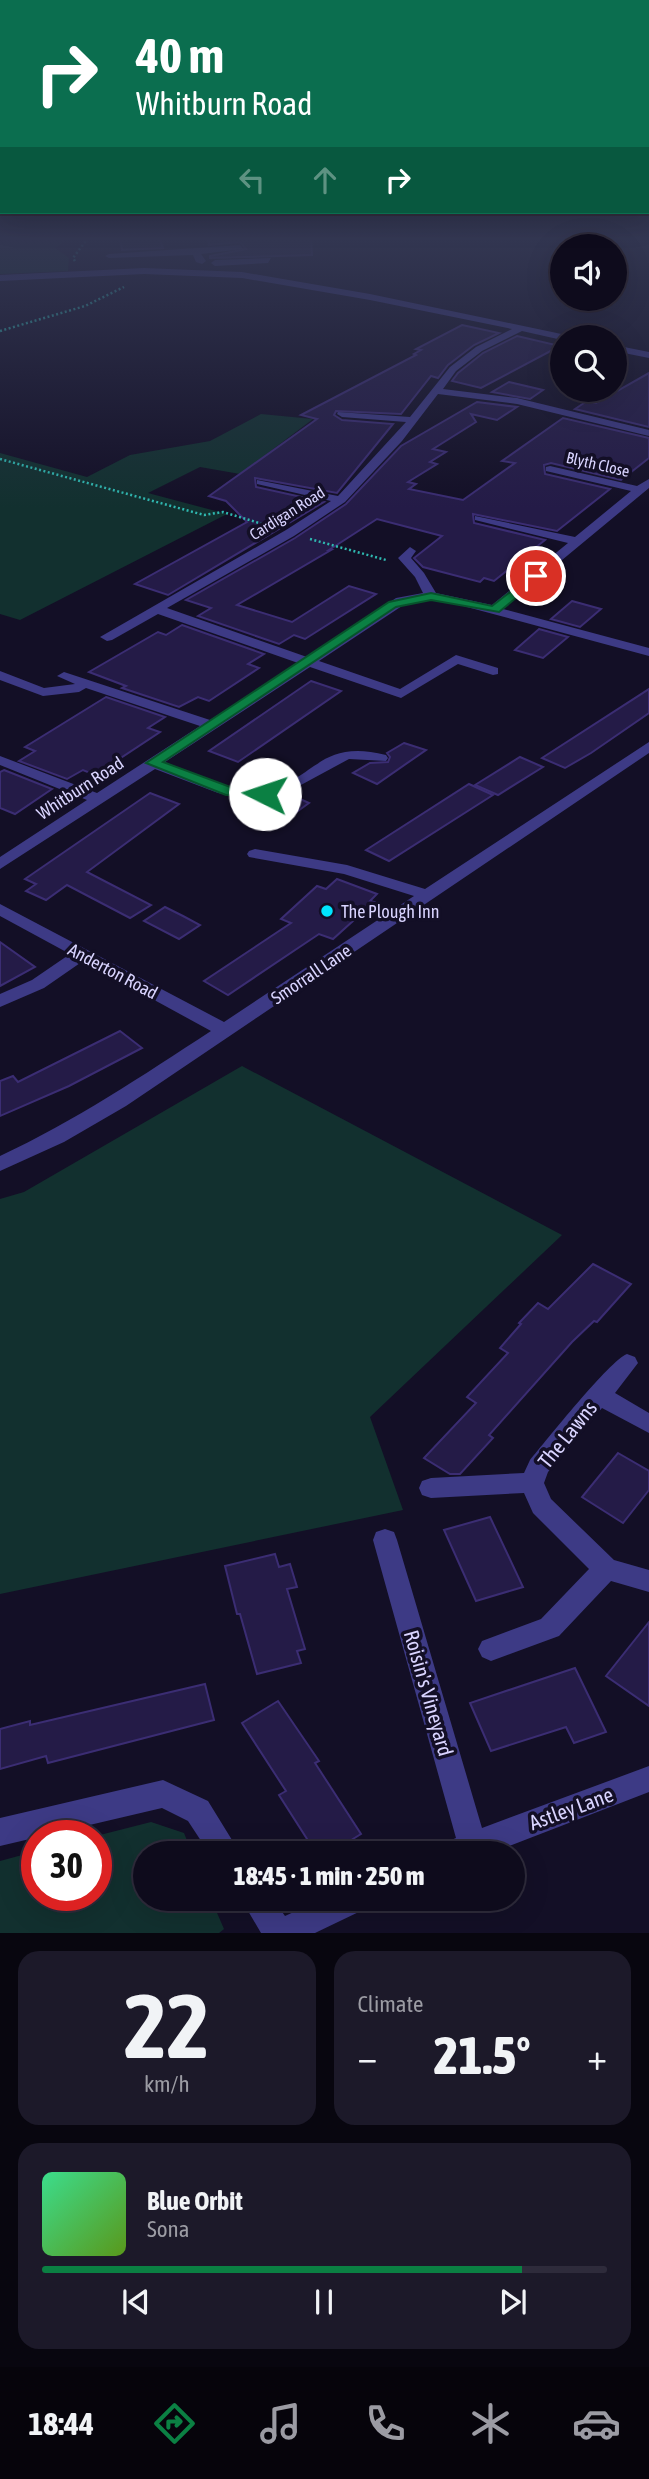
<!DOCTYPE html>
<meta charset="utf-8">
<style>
:root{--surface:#0e0b1c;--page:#1c1929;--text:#f1f3f6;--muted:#9b9ba3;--line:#2e2b3b;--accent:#0b8043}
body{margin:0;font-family:"Asap Condensed",sans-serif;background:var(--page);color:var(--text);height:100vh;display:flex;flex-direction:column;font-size:26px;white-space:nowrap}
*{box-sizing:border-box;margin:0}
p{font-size:23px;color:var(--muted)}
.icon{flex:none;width:38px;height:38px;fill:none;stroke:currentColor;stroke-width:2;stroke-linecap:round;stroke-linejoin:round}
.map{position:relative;height:1933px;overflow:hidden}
.panel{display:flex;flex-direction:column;gap:18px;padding:18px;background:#08060f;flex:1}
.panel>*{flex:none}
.banner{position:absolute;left:0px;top:0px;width:649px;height:214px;box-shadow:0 7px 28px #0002,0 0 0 2px var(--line);background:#0b6e4f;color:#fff;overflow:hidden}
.buttons{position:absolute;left:550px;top:234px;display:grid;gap:14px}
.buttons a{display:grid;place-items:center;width:77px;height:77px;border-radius:50%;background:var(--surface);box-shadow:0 7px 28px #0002,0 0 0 2px var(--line);font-size:35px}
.speed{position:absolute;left:21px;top:1820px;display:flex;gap:14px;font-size:35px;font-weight:700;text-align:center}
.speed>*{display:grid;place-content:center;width:91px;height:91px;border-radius:50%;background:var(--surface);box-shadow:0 7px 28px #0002,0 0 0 2px var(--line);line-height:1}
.speed .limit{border:10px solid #d22;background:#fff;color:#111}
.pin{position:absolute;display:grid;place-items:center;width:60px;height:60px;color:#fff;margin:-30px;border:4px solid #fff;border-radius:50%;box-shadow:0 2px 7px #0007}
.me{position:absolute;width:77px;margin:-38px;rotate:274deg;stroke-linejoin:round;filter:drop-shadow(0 0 5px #0008)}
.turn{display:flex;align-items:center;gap:24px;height:147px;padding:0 21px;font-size:32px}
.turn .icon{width:91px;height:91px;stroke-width:2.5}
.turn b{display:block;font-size:49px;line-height:60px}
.lanes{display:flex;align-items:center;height:66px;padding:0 21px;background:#0003;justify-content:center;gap:35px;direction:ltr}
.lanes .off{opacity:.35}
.big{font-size:52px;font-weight:800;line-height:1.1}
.panel .card{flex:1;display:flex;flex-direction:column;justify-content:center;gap:10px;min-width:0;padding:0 24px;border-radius:21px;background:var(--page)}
.panel .dial{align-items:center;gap:0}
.dial b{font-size:91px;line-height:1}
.song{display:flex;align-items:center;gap:21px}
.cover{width:84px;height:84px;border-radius:10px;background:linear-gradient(135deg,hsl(150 70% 55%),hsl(90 70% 35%))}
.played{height:7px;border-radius:4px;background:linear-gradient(90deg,var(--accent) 85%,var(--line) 85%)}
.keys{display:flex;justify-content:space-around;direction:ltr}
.heat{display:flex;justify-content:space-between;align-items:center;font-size:38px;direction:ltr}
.panel .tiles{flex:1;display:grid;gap:18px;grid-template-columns:1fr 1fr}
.card:last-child{grid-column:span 2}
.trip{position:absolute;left:133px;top:1841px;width:392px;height:70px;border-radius:35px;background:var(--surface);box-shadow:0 7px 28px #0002,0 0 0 2px var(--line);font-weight:800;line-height:70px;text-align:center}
.dock{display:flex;height:112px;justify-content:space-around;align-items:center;background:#06040b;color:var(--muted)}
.dock .icon{width:49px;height:49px}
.dock .selected{color:var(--accent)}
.dock b{font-size:32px;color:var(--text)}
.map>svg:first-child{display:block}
</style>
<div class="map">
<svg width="649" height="1933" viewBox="0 0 649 1933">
<rect width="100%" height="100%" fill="#130f26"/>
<g fill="#12302f">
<polygon points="0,238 70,238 55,248 69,258 68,271 0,274"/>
<polygon points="261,414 313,419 240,474 200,467 148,493 227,514 20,620 0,614 0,453 87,477 130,455 210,441"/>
<polygon points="242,1066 562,1235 370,1417 403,1510 0,1594 0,1199 24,1192"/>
<polygon points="151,1822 184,1833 192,1853 145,1853 145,1899 211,1899 224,1929 219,1933 0,1933 0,1861 37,1851 37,1895 96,1895 96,1836"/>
</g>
<g fill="#241b47" stroke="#3b2d73" stroke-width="2">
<polygon points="120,238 159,238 163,248 122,250"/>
<polygon points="208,238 311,238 312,255 210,258 210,256 246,249 240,242 209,245"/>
<polygon points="462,325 499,333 474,345 448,365 438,378 431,376 401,414 336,411 334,415 342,420 393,424 337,493 255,478 256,487 324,502 168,595 135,584 247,522 226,501 209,496 317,419 301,415 416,355 414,354 421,350 416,349"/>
<polygon points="517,336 560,346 481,388 452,381 458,373 483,353"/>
<polygon points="649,373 649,427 575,409 587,401 596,403"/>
<polygon points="509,382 543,390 530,399 492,392"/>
<polygon points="477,402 517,407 497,420 471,414 476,422 433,449 446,452 430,462 437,464 408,482 416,484 409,489 463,500 515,463 502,461 563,418 649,438 649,458 621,480 551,463 544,465 545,474 610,489 557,531 473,514 474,523 545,540 494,581 484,578 480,582 423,567 414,558 442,536 377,519 329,550 331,550 237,605 292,622 349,586 376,594 305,639 294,635 279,644 198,616 211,608 186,600 295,538 346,504 401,446"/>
<polygon points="572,601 601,609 580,627 551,619"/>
<polygon points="182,625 264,654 248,664 259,668 209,701 198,697 179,707 122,688 126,686 89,672 158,632 166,635"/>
<polygon points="539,629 568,637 543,658 515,650"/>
<polygon points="311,681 341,691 238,762 209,751"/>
<polygon points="649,689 649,713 591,753 565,768 542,758"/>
<polygon points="106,697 165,717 148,728 160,732 95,775 83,770 67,779 19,761 35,751 25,747"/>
<polygon points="404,743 426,750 377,784 353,773 370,763 388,762 390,757 387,753"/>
<polygon points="520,757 543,767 498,795 475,785"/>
<polygon points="4,770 52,789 15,814 0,808 0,772"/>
<polygon points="469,784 493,795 389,861 366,850"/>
<polygon points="150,793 179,804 87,872 151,905 130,918 67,885 46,900 26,891 36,884 25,879"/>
<polygon points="289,794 309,803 277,826 255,817"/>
<polygon points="337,879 377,894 370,901 374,902 333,939 319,934 228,995 204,981 291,923 281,919 317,886 326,889"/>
<polygon points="165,907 183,916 200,925 179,939 144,921"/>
<polygon points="0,942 35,967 0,986"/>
<polygon points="120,1031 142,1048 69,1086 0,1116 0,1081 13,1076 18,1082"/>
<polygon points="593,1264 631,1284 597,1322 594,1321 572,1342 489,1435 493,1438 460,1474 450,1474 424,1458 476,1403 467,1397 508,1353 500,1348 521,1324 519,1323 538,1303 548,1309"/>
<polygon points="618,1453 649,1471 649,1490 623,1523 582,1497"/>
<polygon points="490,1517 523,1587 476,1601 444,1530"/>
<polygon points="275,1554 279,1567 290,1564 297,1587 287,1589 305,1649 297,1651 301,1663 257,1674 240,1614 237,1614 225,1566"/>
<polygon points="649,1622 649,1706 606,1676"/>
<polygon points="575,1668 606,1732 574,1743 566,1727 491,1751 470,1703"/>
<polygon points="205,1684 214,1720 48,1763 46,1756 0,1769 0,1729 30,1721 30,1725"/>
<polygon points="278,1701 319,1761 315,1763 361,1834 330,1853 316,1853 279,1795 286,1791 242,1723"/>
</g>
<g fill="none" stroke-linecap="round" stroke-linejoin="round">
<g stroke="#2fb8b0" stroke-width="2.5" stroke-dasharray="2 2.5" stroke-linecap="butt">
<polyline points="75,261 73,258 88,238"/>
<polyline points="0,331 85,306 124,287"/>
<polyline points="0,459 204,515 223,512 269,526"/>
<polyline points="310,539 386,560"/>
</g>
<g fill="#3d3a85" fill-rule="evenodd">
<polygon points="240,245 243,249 201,254 206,261 202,264 196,262 193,255 109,258 105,256 109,254"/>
<polygon points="271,258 268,263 215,266 211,263 215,260"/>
<path d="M 144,268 L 242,272 L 370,294 L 571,336 L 573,338 L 562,340 L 522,331 L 482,351 L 456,371 L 443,389 L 517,398 L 649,430 L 649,436 L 517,404 L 438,394 L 402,441 L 345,502 L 294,536 L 167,608 L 307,657 L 396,598 L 423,593 L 415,577 L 398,558 L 410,547 L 416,551 L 411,558 L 424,573 L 436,593 L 492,605 L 568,543 L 475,520 L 475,516 L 575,537 L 631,491 L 546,471 L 546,467 L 550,466 L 637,486 L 649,479 L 649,488 L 503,609 L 649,648 L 649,656 L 452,603 L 431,600 L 405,604 L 319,661 L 400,689 L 456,655 L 498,668 L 498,674 L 493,675 L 458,664 L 401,698 L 310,667 L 165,762 C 197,775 229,793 264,789 C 316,782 317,738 386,755 L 388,758 L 386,761 L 349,759 L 288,792 L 252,799 L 218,793 L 155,769 L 0,869 L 0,857 L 87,800 L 0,765 L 0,756 L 97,793 L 200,726 L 86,688 L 79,692 L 43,696 L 0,680 L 0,671 L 44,688 L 75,684 L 57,676 L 64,672 L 210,720 L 298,663 L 158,614 L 112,640 L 107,641 L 100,637 L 286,530 L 331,501 L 257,484 L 257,480 L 338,496 L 406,422 L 342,417 L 337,414 L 338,412 L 410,417 L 450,367 L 476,347 L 512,329 L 370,300 L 242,278 L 144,274 L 0,281 L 0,275 Z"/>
<polygon points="614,345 649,352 649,358 614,351"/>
<path d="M 649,742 L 649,753 L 126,1106 L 64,1142 L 0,1171 L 0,1156 C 75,1121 142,1076 211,1031 L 83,961 L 44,988 L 0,1007 L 0,994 L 32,980 L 70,954 L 0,916 L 0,904 L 224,1022 L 414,896 L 344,874 L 249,857 L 247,854 L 249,851 L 255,849 L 347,865 L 425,889 Z"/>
<path d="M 627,1354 L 635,1357 L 638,1363 L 615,1393 L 649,1413 L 649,1433 L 602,1408 L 548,1472 L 544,1483 L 551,1499 L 614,1560 L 649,1570 L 649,1592 L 611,1581 L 559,1636 L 491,1661 L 482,1657 L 478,1649 L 482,1641 L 541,1619 L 589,1569 L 533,1513 L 524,1493 L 431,1498 L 422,1495 L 419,1488 L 422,1481 L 431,1478 L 524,1473 L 530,1460 C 546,1441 610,1360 627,1354 Z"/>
<polygon points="385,1529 394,1532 397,1540 482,1828 649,1766 649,1792 491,1853 440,1853 444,1843 456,1838 373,1540 376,1532"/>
<polygon points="163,1780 208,1801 240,1853 209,1853 188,1821 162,1808 0,1846 0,1818"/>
<polygon points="241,1899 273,1899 285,1916 322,1899 370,1899 365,1909 315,1933 261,1933"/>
</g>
</g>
<linearGradient id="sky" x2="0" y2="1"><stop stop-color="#0a0815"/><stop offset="0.47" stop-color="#333752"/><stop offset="1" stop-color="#333752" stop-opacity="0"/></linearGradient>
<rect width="649" height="508" fill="url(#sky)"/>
<polygon fill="#0b8043" stroke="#07532c" stroke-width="2" points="536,572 540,573 540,578 499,612 431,600 396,607 163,762 233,788 270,791 270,797 226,795 146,763 389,602 431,593 492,606"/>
<circle fill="#00e5ff" stroke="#130f26" stroke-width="2.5" cx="327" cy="911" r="7"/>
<g text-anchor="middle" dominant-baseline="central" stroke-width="7" stroke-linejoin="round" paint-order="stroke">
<g font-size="16" fill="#d9d4ff" stroke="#130f26">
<text transform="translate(598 464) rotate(13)">Blyth Close</text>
<text transform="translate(287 513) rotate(-32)">Cardigan Road</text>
</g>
<g font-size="18" fill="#d9d4ff" stroke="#130f26">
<text transform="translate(80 788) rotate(-33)">Whitburn Road</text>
<text transform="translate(113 971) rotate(28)">Anderton Road</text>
<text transform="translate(311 974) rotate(-34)">Smorrall Lane</text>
</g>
<g font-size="18" fill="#d9d4ff" stroke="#130f26" text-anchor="start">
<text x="341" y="911">The Plough Inn</text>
</g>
<g font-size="21" fill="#d9d4ff" stroke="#130f26">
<text transform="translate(567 1434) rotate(-51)">The Lawns</text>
<text transform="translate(429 1693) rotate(74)">Roisin's Vineyard</text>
<text transform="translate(571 1808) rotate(-20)">Astley Lane</text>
</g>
</g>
</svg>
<div class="buttons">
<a><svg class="icon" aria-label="sound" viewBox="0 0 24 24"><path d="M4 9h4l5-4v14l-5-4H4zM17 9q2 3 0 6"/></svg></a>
<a><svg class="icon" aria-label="search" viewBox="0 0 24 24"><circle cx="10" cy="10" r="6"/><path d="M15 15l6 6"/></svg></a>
</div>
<div class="speed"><div class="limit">30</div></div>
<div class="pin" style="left:536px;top:576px;background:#d93025"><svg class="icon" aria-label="arrive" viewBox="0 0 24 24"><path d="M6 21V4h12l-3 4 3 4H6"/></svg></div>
<svg class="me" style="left:265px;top:794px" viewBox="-20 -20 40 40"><circle r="19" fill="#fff"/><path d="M0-13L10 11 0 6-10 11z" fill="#0b8043"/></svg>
<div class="trip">18:45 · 1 min · 250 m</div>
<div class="banner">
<div class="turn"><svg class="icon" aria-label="right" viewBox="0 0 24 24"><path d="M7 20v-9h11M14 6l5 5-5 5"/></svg><div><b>40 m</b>Whitburn Road</div></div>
<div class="lanes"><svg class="icon off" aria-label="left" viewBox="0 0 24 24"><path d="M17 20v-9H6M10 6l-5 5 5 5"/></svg><svg class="icon off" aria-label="ahead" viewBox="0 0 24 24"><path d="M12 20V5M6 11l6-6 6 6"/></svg><svg class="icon" aria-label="right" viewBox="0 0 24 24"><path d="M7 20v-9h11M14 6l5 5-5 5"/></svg></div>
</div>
</div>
<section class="panel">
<div class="tiles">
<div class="card dial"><b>22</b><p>km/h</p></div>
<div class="card"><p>Climate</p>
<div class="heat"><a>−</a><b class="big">21.5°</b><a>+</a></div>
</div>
<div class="card">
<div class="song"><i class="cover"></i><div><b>Blue Orbit</b><p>Sona</p></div></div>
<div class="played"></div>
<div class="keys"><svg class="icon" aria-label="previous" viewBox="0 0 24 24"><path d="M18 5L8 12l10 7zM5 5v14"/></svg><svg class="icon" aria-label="pause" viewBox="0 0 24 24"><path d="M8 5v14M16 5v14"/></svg><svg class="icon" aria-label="next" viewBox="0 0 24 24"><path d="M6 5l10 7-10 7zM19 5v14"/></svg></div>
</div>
</div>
</section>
<nav class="dock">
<b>18:44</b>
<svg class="icon selected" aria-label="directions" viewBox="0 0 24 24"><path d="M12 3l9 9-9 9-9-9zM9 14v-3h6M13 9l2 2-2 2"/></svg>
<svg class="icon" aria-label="music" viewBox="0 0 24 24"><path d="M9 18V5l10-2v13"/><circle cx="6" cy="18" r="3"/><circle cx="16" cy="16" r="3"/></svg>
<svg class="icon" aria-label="phone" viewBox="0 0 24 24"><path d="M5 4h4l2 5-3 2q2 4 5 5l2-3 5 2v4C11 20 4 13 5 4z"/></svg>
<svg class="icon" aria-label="climate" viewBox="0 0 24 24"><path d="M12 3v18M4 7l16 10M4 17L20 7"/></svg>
<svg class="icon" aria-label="car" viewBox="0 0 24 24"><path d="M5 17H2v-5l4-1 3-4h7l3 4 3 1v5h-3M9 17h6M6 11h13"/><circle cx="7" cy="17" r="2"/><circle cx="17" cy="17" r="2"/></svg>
</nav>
